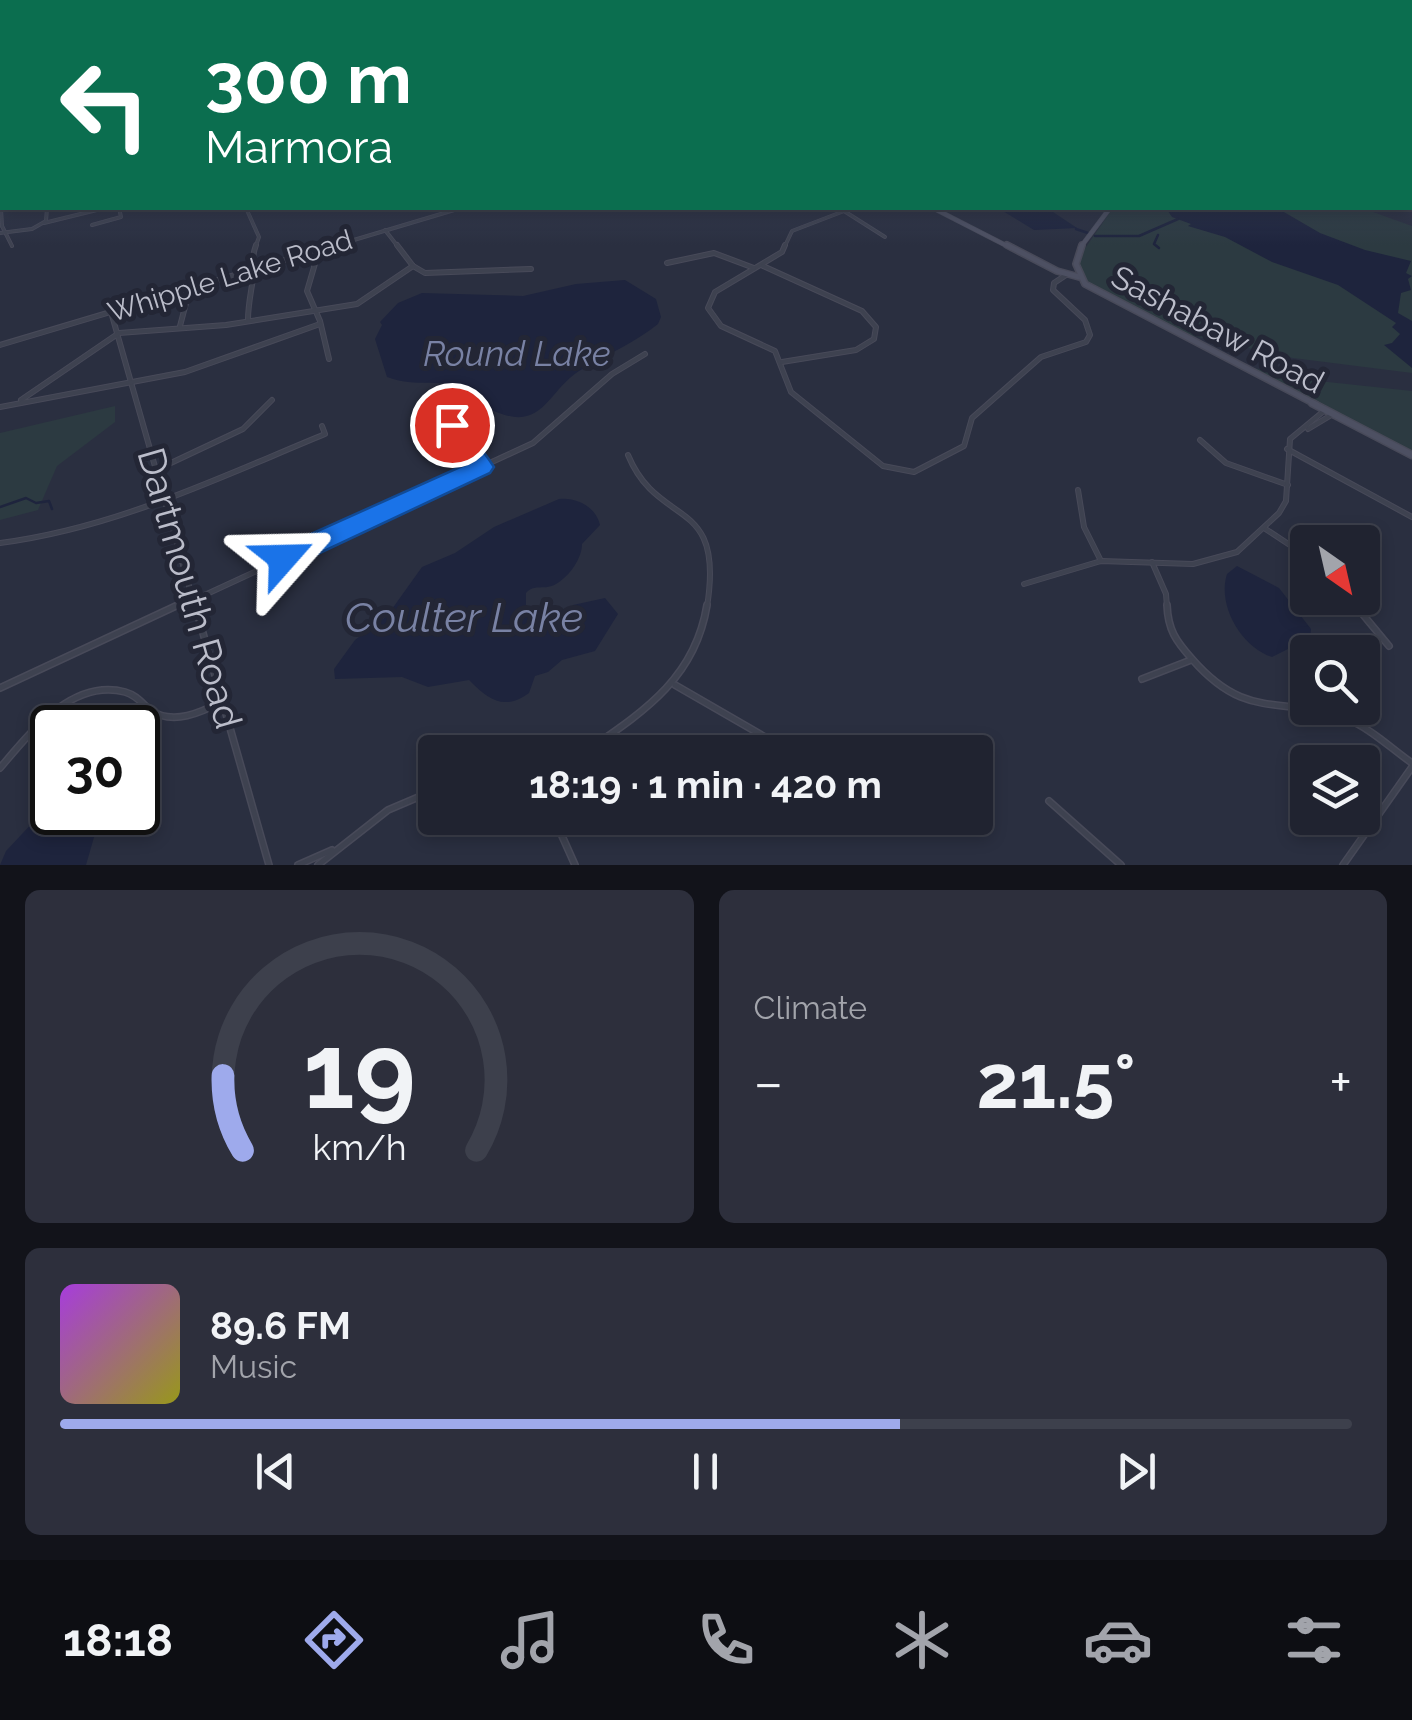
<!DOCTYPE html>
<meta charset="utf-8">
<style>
:root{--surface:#202330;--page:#2d2f3c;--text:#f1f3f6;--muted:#a2a4ab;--line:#3d404c;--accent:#9eaaec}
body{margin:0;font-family:Raleway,sans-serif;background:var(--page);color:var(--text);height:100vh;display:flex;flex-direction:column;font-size:38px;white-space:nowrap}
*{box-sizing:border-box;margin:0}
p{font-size:32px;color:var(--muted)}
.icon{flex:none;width:55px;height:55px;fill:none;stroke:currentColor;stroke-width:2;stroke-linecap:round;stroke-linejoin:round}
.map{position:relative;height:865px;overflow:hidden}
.drawer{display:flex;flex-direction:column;gap:25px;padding:25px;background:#12131a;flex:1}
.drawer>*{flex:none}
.banner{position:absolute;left:0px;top:0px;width:1412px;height:210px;box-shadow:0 5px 15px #0003,0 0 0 2px var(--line);background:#0b6e4f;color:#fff;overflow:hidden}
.needle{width:65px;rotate:146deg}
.fabs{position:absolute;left:1290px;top:525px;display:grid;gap:20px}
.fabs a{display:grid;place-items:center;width:90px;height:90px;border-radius:10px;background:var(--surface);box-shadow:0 5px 15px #0003,0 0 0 2px var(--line);font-size:50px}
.speed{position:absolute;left:30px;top:705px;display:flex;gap:20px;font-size:50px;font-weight:700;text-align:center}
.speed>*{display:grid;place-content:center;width:130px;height:130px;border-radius:50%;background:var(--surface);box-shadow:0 5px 15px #0003,0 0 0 2px var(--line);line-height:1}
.speed .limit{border:5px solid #111;border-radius:15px;background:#fff;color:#111}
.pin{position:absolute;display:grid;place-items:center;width:85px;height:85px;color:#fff;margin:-42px;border:5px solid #fff;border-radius:50%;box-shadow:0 2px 10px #0007}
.me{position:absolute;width:110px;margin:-55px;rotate:65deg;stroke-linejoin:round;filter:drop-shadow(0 0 8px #0008)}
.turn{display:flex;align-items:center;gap:35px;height:210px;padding:0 40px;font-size:45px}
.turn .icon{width:130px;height:130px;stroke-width:2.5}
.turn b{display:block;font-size:70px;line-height:85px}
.big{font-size:75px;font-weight:700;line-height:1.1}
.drawer .widget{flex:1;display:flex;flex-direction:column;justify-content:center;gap:15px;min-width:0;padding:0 35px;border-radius:15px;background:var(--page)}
.drawer .dial{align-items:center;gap:0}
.dial svg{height:260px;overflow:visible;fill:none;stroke:var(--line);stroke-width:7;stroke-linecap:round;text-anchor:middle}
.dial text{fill:var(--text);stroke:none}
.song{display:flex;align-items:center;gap:30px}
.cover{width:120px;height:120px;border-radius:15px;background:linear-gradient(135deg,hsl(280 70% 55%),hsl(60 70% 35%))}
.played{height:10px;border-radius:5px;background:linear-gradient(90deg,var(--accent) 65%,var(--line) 65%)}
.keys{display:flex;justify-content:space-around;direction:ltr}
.heat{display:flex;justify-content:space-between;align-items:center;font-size:55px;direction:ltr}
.drawer .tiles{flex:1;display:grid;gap:25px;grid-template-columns:1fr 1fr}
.widget:last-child{grid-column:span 2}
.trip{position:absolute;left:418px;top:735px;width:575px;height:100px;border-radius:10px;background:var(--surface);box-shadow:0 5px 15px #0003,0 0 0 2px var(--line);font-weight:700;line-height:100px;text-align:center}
.dock{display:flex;height:160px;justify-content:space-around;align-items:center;background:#0d0e13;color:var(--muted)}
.dock .icon{width:70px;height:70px}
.dock .active{color:var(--accent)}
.dock b{font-size:45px;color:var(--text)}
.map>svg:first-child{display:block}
</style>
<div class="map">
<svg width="1412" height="865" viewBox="0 0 1412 865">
<rect width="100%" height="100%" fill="#2a2f40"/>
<g fill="#2c3a41">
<polygon points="1113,208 1362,208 1412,226 1412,373 1293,358 1175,332 1091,286 1083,279 1077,260"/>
<polygon points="1237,364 1300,379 1412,391 1412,453"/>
<polygon points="115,406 115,422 57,466 38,510 0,520 0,433"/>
</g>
<g fill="#1e243d">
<polygon points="998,208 1047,208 1077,228 1034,230"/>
<polygon points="1166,208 1277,208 1320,233 1365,250 1411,261 1406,273 1412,276 1408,279 1411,290 1401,293 1398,313 1412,321 1412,368 1384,345 1392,343 1400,334 1392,327 1396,323 1338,285 1272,262 1225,237 1188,226 1191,224 1172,217"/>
<path d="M 625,280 L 656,299 L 661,317 L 658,324 C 635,343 605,355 579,371 C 548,391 543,430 499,413 C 484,408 478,403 471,389 C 444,378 415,388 387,377 L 375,339 L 382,325 L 380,322 L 398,303 L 422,293 L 523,296 L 576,284 Z"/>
<path d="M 559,499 C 577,497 596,507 600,525 L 582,544 C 582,558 570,576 556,584 C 544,591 535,583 526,593 L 526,607 L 534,611 L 529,620 C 545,625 563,618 573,605 L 605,598 L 618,614 L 595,651 L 562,660 L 548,672 L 535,676 L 529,693 C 504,711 489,700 469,680 L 428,687 L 402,677 L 335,679 L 334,669 L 355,640 L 387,616 L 422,567 L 455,553 L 494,527 Z"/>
<path d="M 1237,566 L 1279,588 L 1311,629 L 1309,649 L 1288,649 L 1272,657 C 1241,647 1217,605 1227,574 Z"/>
<polygon points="52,802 52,812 101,813 86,865 0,865 6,851"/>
</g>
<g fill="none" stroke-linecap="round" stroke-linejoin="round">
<g stroke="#1e243d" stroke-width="2.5">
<polyline points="1076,229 1088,233"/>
<polyline points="1158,235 1154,244 1159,248"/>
<polyline points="1095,236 1139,236 1178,219"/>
<polyline points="0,507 26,498 36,503 49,501 52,509"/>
</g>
<g stroke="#484a59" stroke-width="4">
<g id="street-far2">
<polyline points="0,193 2,226"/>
<polyline points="246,208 259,237 255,248"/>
<polyline points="844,211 885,237"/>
<polyline points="44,223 105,208"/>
<polyline points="92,225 121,217 119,208"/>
<polyline points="2,226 12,246"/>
<polyline points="385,230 399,248"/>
<polyline points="0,233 32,229 46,221 47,208"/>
<polyline points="327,248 461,208"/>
<polyline points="784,248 792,231 852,208"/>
</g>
</g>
<g stroke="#484a59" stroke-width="6">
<g id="street-far1">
<polyline points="397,245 413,266 425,273 531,269"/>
<polyline points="785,245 782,252 715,292 708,308 721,326 775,351 791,392 883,466 914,472 964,446 972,418 1041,357 1086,342 1090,335 1085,320 1053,290 1054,283 1066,275"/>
<polyline points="319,250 307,291 320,321 329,359"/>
<polyline points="667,263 714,253 754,268"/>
<polyline points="763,266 862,311 876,327 874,339 856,350 782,362"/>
<polyline points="111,312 195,607"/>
<path d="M 248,320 C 248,305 251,293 253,278 C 255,265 250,261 256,245"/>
<polyline points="180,326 190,288"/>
<polyline points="0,345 335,245"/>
<polyline points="21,400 119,333 226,325 357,304 413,266"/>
<polyline points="0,407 185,372 320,324"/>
<polyline points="442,409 482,467"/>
<polyline points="1308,429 1333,414"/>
<polyline points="1200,440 1226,463 1288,485"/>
<polyline points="1287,449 1412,517"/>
<path d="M 628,455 C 659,530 725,494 707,607"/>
<polyline points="156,470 243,429 272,400"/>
<polyline points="1078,490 1084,527 1101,561"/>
<polyline points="1264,528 1308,557"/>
<path d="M 0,543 C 116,528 218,478 325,434 L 322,426"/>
<polyline points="1152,562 1166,594 1167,607"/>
<polyline points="1024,584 1101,561 1193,564 1237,552 1279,513 1286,501 1290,439 1325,410"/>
<polyline points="1349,598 1357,607"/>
<polyline points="196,599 533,443 612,374 645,354"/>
<polyline points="173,607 195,597"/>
</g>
</g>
<g stroke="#484a59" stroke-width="8">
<g id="street">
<polyline points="195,605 269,865"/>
<path d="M 1167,605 C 1168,630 1176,641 1192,659 C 1248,723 1280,694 1347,719 C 1370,728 1392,749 1412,763"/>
<polyline points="1355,605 1389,646"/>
<polyline points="1142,679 1191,660"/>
<polyline points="675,685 791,752"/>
<polyline points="0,688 178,605"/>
<path d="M 585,752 C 643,712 695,679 707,605"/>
<path d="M 0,768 C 30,733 72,678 125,692 C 136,695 142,703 150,710 C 173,726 202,712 223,701"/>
<polyline points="1049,801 1121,865"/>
<polyline points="554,818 575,865"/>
<polyline points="298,865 332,850"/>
<polyline points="318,865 388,810 435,790"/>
<polyline points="1343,865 1412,767"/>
</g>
</g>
<g stroke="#484a59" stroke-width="5">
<g id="secondary-far2">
<polyline points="933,208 1011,248"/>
<polyline points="1080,248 1110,208"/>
</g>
</g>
<g stroke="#484a59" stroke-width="8">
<g id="secondary-far1">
<polyline points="1007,245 1057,271 1079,277"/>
<polyline points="1082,245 1076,264 1085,284 1317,405"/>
</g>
</g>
<g stroke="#484a59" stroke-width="9">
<polyline id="secondary" points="1312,403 1412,455"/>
</g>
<use href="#street-far2" stroke="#3e4250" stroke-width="2.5"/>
<use href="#street-far1" stroke="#3e4250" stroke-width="4"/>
<use href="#street" stroke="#3e4250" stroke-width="5"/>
<use href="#secondary-far2" stroke="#4d5062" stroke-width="4"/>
<use href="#secondary-far1" stroke="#4d5062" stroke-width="5"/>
<use href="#secondary" stroke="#4d5062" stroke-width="6"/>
</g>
<linearGradient id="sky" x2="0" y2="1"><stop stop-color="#171a23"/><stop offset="0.51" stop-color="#444d64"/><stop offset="1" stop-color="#444d64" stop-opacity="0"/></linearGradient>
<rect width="1412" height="245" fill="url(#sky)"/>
<polygon fill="#1a73e8" stroke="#114b97" stroke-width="2.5" points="452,417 460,419 490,461 494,467 490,473 292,566 283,569 273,566 269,558 273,551 467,464 441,425"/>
<g text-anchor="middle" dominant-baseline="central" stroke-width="10" stroke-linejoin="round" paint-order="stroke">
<g font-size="28" fill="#bbbdca" stroke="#232635">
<text transform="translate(230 276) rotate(-17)">Whipple Lake Road</text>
</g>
<g font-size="32" fill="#bbbdca" stroke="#232635">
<text transform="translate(1218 329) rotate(28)">Sashabaw Road</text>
</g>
<g font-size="35" font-style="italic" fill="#7982a4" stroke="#232635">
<text x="517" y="353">Round Lake</text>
</g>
<g font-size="38" fill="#bbbdca" stroke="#232635">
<text transform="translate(190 588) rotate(74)">Dartmouth Road</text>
</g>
<g font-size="42" font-style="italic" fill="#7982a4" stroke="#232635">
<text x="464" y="617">Coulter Lake</text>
</g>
</g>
</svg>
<div class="fabs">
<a><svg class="needle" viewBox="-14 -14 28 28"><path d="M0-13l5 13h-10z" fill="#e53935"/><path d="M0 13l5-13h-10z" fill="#a2a4ab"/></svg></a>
<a><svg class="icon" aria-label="search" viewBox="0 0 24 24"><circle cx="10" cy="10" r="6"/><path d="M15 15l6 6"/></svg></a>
<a><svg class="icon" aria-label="layers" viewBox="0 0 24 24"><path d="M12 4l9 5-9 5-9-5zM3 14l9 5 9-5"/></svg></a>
</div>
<div class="speed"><div class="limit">30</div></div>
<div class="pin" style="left:452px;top:425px;background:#d93025"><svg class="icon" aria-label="arrive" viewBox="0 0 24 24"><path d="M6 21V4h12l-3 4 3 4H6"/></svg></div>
<svg class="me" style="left:283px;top:558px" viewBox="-20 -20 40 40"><path d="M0-17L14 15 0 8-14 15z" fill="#1a73e8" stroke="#fff" stroke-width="4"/></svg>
<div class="trip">18:19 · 1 min · 420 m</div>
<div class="banner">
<div class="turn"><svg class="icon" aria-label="left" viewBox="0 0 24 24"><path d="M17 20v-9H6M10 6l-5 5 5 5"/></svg><div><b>300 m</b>Marmora</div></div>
</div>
</div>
<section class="drawer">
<div class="tiles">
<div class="widget dial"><svg viewBox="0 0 100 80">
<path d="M14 69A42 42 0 1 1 86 69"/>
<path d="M14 69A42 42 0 0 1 8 46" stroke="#9eaaec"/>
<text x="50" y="56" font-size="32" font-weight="700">19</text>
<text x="50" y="72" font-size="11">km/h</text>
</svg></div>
<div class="widget"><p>Climate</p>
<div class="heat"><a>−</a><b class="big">21.5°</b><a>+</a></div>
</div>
<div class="widget">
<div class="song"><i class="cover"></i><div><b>89.6 FM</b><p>Music</p></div></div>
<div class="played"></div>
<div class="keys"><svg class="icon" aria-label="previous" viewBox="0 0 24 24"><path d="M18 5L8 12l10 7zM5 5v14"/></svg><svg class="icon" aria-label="pause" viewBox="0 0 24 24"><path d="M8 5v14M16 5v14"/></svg><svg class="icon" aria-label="next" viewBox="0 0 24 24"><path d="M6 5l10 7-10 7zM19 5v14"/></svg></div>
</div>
</div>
</section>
<nav class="dock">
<b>18:18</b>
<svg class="icon active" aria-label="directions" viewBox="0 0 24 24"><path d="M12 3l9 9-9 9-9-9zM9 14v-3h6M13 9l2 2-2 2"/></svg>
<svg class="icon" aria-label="music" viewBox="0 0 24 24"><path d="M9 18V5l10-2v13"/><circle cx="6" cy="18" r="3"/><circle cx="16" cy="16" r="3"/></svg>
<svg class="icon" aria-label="phone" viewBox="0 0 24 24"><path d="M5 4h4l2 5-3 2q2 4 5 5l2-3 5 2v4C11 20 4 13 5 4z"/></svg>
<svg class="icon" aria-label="climate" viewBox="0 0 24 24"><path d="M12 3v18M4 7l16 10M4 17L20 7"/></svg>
<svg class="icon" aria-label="car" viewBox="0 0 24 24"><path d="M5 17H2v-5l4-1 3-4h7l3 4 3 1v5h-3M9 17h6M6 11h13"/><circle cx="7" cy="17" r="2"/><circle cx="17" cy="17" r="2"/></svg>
<svg class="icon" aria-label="filters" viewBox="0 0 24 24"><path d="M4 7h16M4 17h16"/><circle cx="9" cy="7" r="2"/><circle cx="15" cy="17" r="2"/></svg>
</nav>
